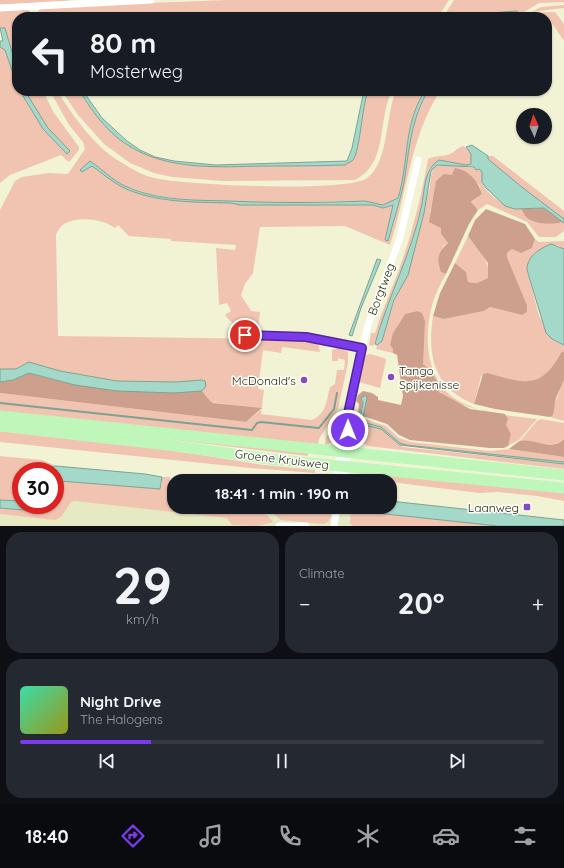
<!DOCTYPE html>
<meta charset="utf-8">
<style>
:root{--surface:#171b24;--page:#242831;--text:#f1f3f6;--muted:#9ea1a6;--line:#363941;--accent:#7c3aed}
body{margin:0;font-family:Quicksand,sans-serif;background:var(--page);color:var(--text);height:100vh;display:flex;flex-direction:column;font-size:15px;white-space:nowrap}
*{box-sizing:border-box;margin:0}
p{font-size:13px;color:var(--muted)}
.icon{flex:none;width:22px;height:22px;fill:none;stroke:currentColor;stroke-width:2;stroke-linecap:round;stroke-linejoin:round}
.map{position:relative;height:526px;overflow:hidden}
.sheet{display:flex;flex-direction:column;gap:6px;padding:6px;background:#0d0f14;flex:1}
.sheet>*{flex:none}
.top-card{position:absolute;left:12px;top:12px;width:540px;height:84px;border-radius:16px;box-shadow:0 1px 3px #0004;background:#171b24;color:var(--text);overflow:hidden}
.needle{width:26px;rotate:357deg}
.tools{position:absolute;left:516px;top:108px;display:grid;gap:8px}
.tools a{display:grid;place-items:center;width:36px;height:36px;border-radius:50%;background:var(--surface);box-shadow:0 1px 3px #0004;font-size:20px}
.speed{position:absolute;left:12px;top:462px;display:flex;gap:8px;font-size:20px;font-weight:700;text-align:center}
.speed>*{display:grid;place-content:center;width:52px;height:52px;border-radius:50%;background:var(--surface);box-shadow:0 1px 3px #0004;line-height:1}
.speed .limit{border:6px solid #d22;background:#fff;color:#111}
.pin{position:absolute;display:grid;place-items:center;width:34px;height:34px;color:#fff;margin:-17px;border:2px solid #fff;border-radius:50%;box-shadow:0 1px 4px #0007}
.me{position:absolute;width:44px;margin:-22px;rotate:0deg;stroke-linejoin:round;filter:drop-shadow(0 0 3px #0008)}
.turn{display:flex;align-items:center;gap:14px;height:84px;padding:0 12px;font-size:18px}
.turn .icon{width:52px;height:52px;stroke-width:2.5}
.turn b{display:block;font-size:28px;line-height:34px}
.big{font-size:30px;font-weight:800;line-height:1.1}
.sheet .card{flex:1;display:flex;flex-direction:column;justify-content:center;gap:6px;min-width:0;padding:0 14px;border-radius:16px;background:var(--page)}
.sheet .dial{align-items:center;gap:0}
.dial b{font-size:52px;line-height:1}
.song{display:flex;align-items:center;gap:12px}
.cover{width:48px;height:48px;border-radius:6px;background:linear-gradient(135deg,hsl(160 70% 55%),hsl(60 70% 35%))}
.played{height:4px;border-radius:2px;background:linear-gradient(90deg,var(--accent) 25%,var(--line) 25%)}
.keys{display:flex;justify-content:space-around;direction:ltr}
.heat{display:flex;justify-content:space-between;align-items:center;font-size:22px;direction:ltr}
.sheet .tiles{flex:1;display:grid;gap:6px;grid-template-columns:1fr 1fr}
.card:last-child{grid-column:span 2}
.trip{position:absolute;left:167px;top:474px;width:230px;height:40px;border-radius:16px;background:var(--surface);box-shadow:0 1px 3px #0004;font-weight:800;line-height:40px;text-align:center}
.tab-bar{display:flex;height:64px;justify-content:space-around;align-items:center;background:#090b0e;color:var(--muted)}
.tab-bar .icon{width:28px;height:28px}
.tab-bar .current{color:var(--accent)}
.tab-bar b{font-size:18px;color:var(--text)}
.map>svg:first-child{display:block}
</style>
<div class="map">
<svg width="564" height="526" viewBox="0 0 564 526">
<rect width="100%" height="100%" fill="#f2f3d5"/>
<polygon fill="#e7e9c3" points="55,473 174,485 174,507 382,507 562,526 0,526 0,502 21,505 55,505"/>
<g fill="#f1c4b1">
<polygon points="0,0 77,0 0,5"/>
<polygon points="227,0 449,0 438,17 414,17 419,16 412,14 375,17 38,17 37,13 40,9 45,7"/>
<polygon points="454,0 564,0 564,2 539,3 516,17 509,17 517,13 467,17 501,14 503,17 443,17"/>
<polygon points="564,5 564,8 531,12 541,7"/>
<polygon points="27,7 33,17 17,17 17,69 5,28 0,28 0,9"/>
<polygon points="544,12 555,12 564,24 564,41 547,16 539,17 538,14"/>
<polygon points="0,47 5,50 17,85 17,91 20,91 43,129 69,151 48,128 25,91 43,91 54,113 79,147 79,150 69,162 61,155 10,175 0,183"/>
<path d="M 50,91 L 57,91 C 75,118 95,148 124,164 C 133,170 143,175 154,178 C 182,185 347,193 367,178 C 389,162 385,116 396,91 L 425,91 C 403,124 409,163 398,198 L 383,205 L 365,201 C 318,202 271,203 225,201 C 190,200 157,199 125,186 C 112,180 102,169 90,161 L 83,172 L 92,165 L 123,187 L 164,200 L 230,203 L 240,205 L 373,205 L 383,208 L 393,205 L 385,239 L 388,241 C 393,222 401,202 404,182 C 409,150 411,119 428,91 L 440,91 C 410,138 407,193 390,245 L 345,226 L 260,227 L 253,273 L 245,284 L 241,295 L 251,311 L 260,312 L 258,330 C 244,333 233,325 225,315 L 231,311 L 227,303 L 219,305 L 216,248 L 235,250 L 236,245 L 171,241 L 171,239 L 129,236 L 118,225 L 115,228 C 104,219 78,216 66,223 C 61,225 58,230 56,235 L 58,336 L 266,339 L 301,340 L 318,343 L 320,352 L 282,347 L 281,353 L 263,350 L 258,389 L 264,390 L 261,414 L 312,420 C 327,413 326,401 330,387 L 335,384 L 337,370 L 344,370 L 345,360 L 338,358 L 338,361 L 332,361 L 332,350 C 338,347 342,348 348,352 L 348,363 L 338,409 L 319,439 L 318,445 L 0,412 L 0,393 L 246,422 L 262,409 L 211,402 L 202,391 L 206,386 L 201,380 L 176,382 L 117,381 L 60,371 L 29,362 L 16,369 L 0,369 L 0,210 L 15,181 L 22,177 L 49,173 L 68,174 L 85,149 L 83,142 L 69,125 Z"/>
<path d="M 62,91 L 80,91 C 93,114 112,138 136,150 C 174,170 221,167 262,166 C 290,166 317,166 345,165 C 347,163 351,162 353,160 C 360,151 362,106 368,91 L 392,91 C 377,120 389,163 355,180 L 223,181 L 172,177 L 154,173 L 130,163 L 104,144 L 78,115 Z"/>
<path d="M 464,146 L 471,154 L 471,164 L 466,165 L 439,160 L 429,169 L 417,228 L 375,344 L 373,346 L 369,345 L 371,333 L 375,333 C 383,307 395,283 403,258 C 414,226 422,193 428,159 C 436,155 442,157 450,154 C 456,151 458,147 464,146 Z"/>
<polygon points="488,156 493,156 564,211 564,219 523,188 487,158"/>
<path d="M 442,164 L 479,169 L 482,172 C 482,175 482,179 482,182 C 486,195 508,209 521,209 C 523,211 524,215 526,217 C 534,225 553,225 563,222 L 564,223 L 564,231 L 556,237 L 539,237 L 527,222 L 487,204 L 478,210 L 471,203 L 482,194 L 479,185 L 469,174 L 452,175 L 436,181 L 434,202 L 430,211 L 441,228 L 441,234 L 448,243 L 443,246 L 441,272 L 446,274 C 441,283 436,292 433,302 C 423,336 425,382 459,401 C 482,414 512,416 537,419 L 519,440 L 504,448 L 508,446 L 505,414 C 490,412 447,405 439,390 C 433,381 434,370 423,364 L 417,311 L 405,314 L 393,333 L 393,353 L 376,349 L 377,345 L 382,341 L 430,187 C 431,177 430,166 442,164 Z"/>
<path d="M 468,236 C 478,249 491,261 488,278 L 477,283 L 467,282 L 466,272 L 455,263 Z"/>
<path d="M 535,239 L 539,242 L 564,241 L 564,249 L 557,245 L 527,270 L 539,316 L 552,339 L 564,345 L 564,353 L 562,352 C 541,391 525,383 488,373 L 481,376 L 474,404 C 434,388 427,356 433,316 L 444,319 L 484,311 L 490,307 L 522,315 L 527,312 L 527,305 L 507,257 L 507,253 L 512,249 L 532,248 Z"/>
<polygon points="370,354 384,358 386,360 380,388 359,382 363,359 366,355"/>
<path d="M 564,380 L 564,421 L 550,417 C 552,416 560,387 564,380 Z"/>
<path d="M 358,417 L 360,417 L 359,424 L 381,429 L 403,447 L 564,464 L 564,469 L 368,446 C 357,440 351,435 351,420 Z"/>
<polygon points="362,418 386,426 399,438 411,442 490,451 509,449 564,457 564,462 406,445 400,443 381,427 362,422"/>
<polygon points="0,419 308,452 308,456"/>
<path d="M 341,419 C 339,429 337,443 325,445 L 326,437 Z"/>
<path d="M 541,419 L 564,423 L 564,439 C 554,449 534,443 520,441 L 537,421 Z"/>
<polygon points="0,431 151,447 264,465 315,470 315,473 250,468 0,442"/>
<polygon points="0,456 42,460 56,466 49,467 48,471 21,471 21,501 0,500"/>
<polygon points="368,473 564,491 564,501 537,496 498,492 479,493 366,479"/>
<polygon points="177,475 179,475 238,481 177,481"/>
<path d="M 162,477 L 170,477 C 169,488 174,496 174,507 L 249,507 C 258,510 268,514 273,522 L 258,526 L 232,525 L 227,518 L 75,501 L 71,502 L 61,517 L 55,520 L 0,514 L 0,508 L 50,512 C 59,504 51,491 58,481 L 160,489 L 162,484 Z"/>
<polygon points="265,507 331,507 331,516 328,522 323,524 281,520"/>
<polygon points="351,507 360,507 360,509 367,512 498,526 353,526 350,523"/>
</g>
<g fill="#cda08e">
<path d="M 455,168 C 469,170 478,181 482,194 L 471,202 L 478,210 L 469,224 L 446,274 L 441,272 C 436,258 438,252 448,243 L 441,234 L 441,228 L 429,222 L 436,181 L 444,174 L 452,175 Z"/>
<path d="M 544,208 L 563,222 C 553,225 534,225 526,217 C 524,215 523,211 521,209 Z"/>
<polygon points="486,209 525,224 535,239 532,248 521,253 512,249 507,253 507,257 527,305 527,312 522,315 490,307 484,311 444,319 433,316 440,293 455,263 466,272 468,282 477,283 488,278 488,263 468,236 475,220"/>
<polygon points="417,311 422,313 425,321 423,364 427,367 441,387 439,392 470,409 505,414 508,419 506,425 511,434 508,446 504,448 490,448 410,440 399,435 387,424 363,416 367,398 366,396 361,398 363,403 360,415 358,415 359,404 356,401 358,395 363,391 372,393 378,397 378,400 401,405 403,396 397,355 393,353 393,349 390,345 393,333 405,314"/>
<path d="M 562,351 L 564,353 L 564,380 L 556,398 L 553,415 L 550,417 L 495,409 L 474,404 L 483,374 L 488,373 C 525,383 541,391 562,351 Z"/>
<path d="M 29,373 C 85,390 143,394 202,391 L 211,402 L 214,403 L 262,408 L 246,422 L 0,393 L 0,382 L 13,380 Z"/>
<path d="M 564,439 L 564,457 L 509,449 C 512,447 517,442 520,441 C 535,438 551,452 564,439 Z"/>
</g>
<g fill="#a4d9ca" stroke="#7da294">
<polygon points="516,11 518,12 509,17 503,17 501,14 467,17 466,15"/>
<polygon points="0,28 5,28 17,69 17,85 5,50 0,47 0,41 3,41"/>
<polygon points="20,91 25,91 48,128 70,151 67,154 43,129"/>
<path d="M 80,91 L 83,91 L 102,118 L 127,141 L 140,150 L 155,157 L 174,161 L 215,165 L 347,161 L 352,148 L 363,95 L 365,91 L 368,91 C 362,106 360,151 353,160 C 351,162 347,163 345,165 C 317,166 290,166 262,166 C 221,167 174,170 136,150 C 112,138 93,114 80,91 Z"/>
<path d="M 425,91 L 428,91 C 411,119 409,151 404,182 C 400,202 393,222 388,241 L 385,240 L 393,205 L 383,208 L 373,205 L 240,205 L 230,203 C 194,202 155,203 122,187 C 111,181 102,173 92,166 L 82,172 L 80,170 L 90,161 C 102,169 112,180 125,186 C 158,201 194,200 229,201 C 274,203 320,203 365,201 L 383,205 L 398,198 C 409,163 403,124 425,91 Z"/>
<path d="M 472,145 L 488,156 L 488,159 L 523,188 L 564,219 L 564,223 L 544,208 L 515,209 L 505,206 L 486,188 L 482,182 L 482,172 L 479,169 L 476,170 L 474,167 L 437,165 L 431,171 L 424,213 L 408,275 L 394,300 L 382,341 L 377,345 L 375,344 C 388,296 412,253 422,204 C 425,187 424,170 439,160 L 466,165 L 471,164 L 471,154 L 466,147 Z"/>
<path d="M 551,244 L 564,249 L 564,345 L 552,339 L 546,333 L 527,270 C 527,256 539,249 551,244 Z"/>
<polygon points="377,259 381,260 361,308 352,336 349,335"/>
<polygon points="29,362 60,371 117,381 176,382 201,380 205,381 206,386 202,391 174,393 117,391 75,385 29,373 13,380 0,382 0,369 16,369"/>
<polygon points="366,395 367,398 362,422 381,427 400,443 406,445 564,462 564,464 400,445 381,429 359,424 363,403 361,398"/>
<polygon points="56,466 145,474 162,477 160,489 60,481 56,483 55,491 55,471 48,471 49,467"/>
<polygon points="0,500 21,501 21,505 53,505 53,509 47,512 0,508"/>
<polygon points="390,501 564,520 564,526 498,526 367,512 360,509 360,507 390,507"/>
</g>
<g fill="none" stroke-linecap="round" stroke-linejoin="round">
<polyline stroke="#7da294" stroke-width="2" points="0,403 252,430 257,423 261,422 319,428 334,409 337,393"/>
<g stroke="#fff" stroke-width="7">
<polyline points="0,8 151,0"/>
<polyline points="245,335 297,336 362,348"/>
<polyline points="336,481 344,425 368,325 400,238 418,160"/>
<polyline points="344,481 349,438 347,420"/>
<polyline points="279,526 306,526"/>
<polyline points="334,526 337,507"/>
</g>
<g stroke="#bff7ba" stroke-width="11">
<polyline points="0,416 564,475"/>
<polyline points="0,426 168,445 269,459 564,488"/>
</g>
</g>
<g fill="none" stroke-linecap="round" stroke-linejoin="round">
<g stroke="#51269a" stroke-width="10">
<polyline id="route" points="245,335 306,337 362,348 347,418 348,430"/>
</g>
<use href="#route" stroke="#7c3aed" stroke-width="7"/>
</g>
<g fill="#864ac0" stroke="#fefff8" stroke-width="1.5">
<circle cx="391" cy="377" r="4"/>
<circle cx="304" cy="380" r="4"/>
<rect x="523" y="503" width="8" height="8" rx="2"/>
</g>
<g text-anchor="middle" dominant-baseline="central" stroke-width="3" stroke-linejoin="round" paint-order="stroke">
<g font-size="12" fill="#222217" stroke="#fefff8">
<text transform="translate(381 289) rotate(-69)">Borgtweg</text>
<text transform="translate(282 459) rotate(7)">Groene Kruisweg</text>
</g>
<g font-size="12" fill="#222217" stroke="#fefff8" text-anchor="end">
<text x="399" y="370" text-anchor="start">Tango<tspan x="399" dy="14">Spijkenisse</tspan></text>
<text x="296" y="380">McDonald's</text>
<text x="519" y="507">Laanweg</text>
</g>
</g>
</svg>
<div class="tools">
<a><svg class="needle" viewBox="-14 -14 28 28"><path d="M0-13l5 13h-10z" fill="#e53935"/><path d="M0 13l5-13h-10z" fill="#9ea1a6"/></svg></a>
</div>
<div class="speed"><div class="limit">30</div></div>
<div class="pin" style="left:245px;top:335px;background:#d93025"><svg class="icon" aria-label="arrive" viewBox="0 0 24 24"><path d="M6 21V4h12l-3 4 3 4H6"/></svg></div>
<svg class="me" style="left:348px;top:430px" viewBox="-20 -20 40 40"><circle r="17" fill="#7c3aed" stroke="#fff" stroke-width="3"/><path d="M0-11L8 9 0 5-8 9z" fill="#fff"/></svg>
<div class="trip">18:41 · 1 min · 190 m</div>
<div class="top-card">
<div class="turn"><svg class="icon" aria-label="left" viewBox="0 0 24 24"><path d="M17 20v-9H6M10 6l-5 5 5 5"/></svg><div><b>80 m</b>Mosterweg</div></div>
</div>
</div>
<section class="sheet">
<div class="tiles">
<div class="card dial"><b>29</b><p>km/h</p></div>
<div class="card"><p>Climate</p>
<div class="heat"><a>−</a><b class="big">20°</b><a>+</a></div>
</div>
<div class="card">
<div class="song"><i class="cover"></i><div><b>Night Drive</b><p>The Halogens</p></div></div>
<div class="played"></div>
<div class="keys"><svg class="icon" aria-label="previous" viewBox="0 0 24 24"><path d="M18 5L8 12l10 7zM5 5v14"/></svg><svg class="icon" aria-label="pause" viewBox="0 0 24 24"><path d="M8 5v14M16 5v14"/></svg><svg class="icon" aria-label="next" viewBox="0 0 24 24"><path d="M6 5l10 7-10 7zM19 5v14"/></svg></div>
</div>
</div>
</section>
<nav class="tab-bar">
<b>18:40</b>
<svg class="icon current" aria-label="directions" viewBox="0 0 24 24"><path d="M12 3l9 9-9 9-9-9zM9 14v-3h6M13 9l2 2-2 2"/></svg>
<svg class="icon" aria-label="music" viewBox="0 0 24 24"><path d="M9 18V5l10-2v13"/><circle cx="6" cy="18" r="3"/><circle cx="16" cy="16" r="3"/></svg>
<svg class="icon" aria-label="phone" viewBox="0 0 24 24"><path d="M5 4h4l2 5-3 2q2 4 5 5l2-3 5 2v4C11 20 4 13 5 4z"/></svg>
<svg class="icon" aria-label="climate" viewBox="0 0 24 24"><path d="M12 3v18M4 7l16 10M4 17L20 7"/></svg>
<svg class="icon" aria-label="car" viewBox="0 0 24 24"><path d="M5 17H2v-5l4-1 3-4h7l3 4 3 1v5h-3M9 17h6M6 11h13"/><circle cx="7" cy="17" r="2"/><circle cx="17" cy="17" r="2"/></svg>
<svg class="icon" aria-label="filters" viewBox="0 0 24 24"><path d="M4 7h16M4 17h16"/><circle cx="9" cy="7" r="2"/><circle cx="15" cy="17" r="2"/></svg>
</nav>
